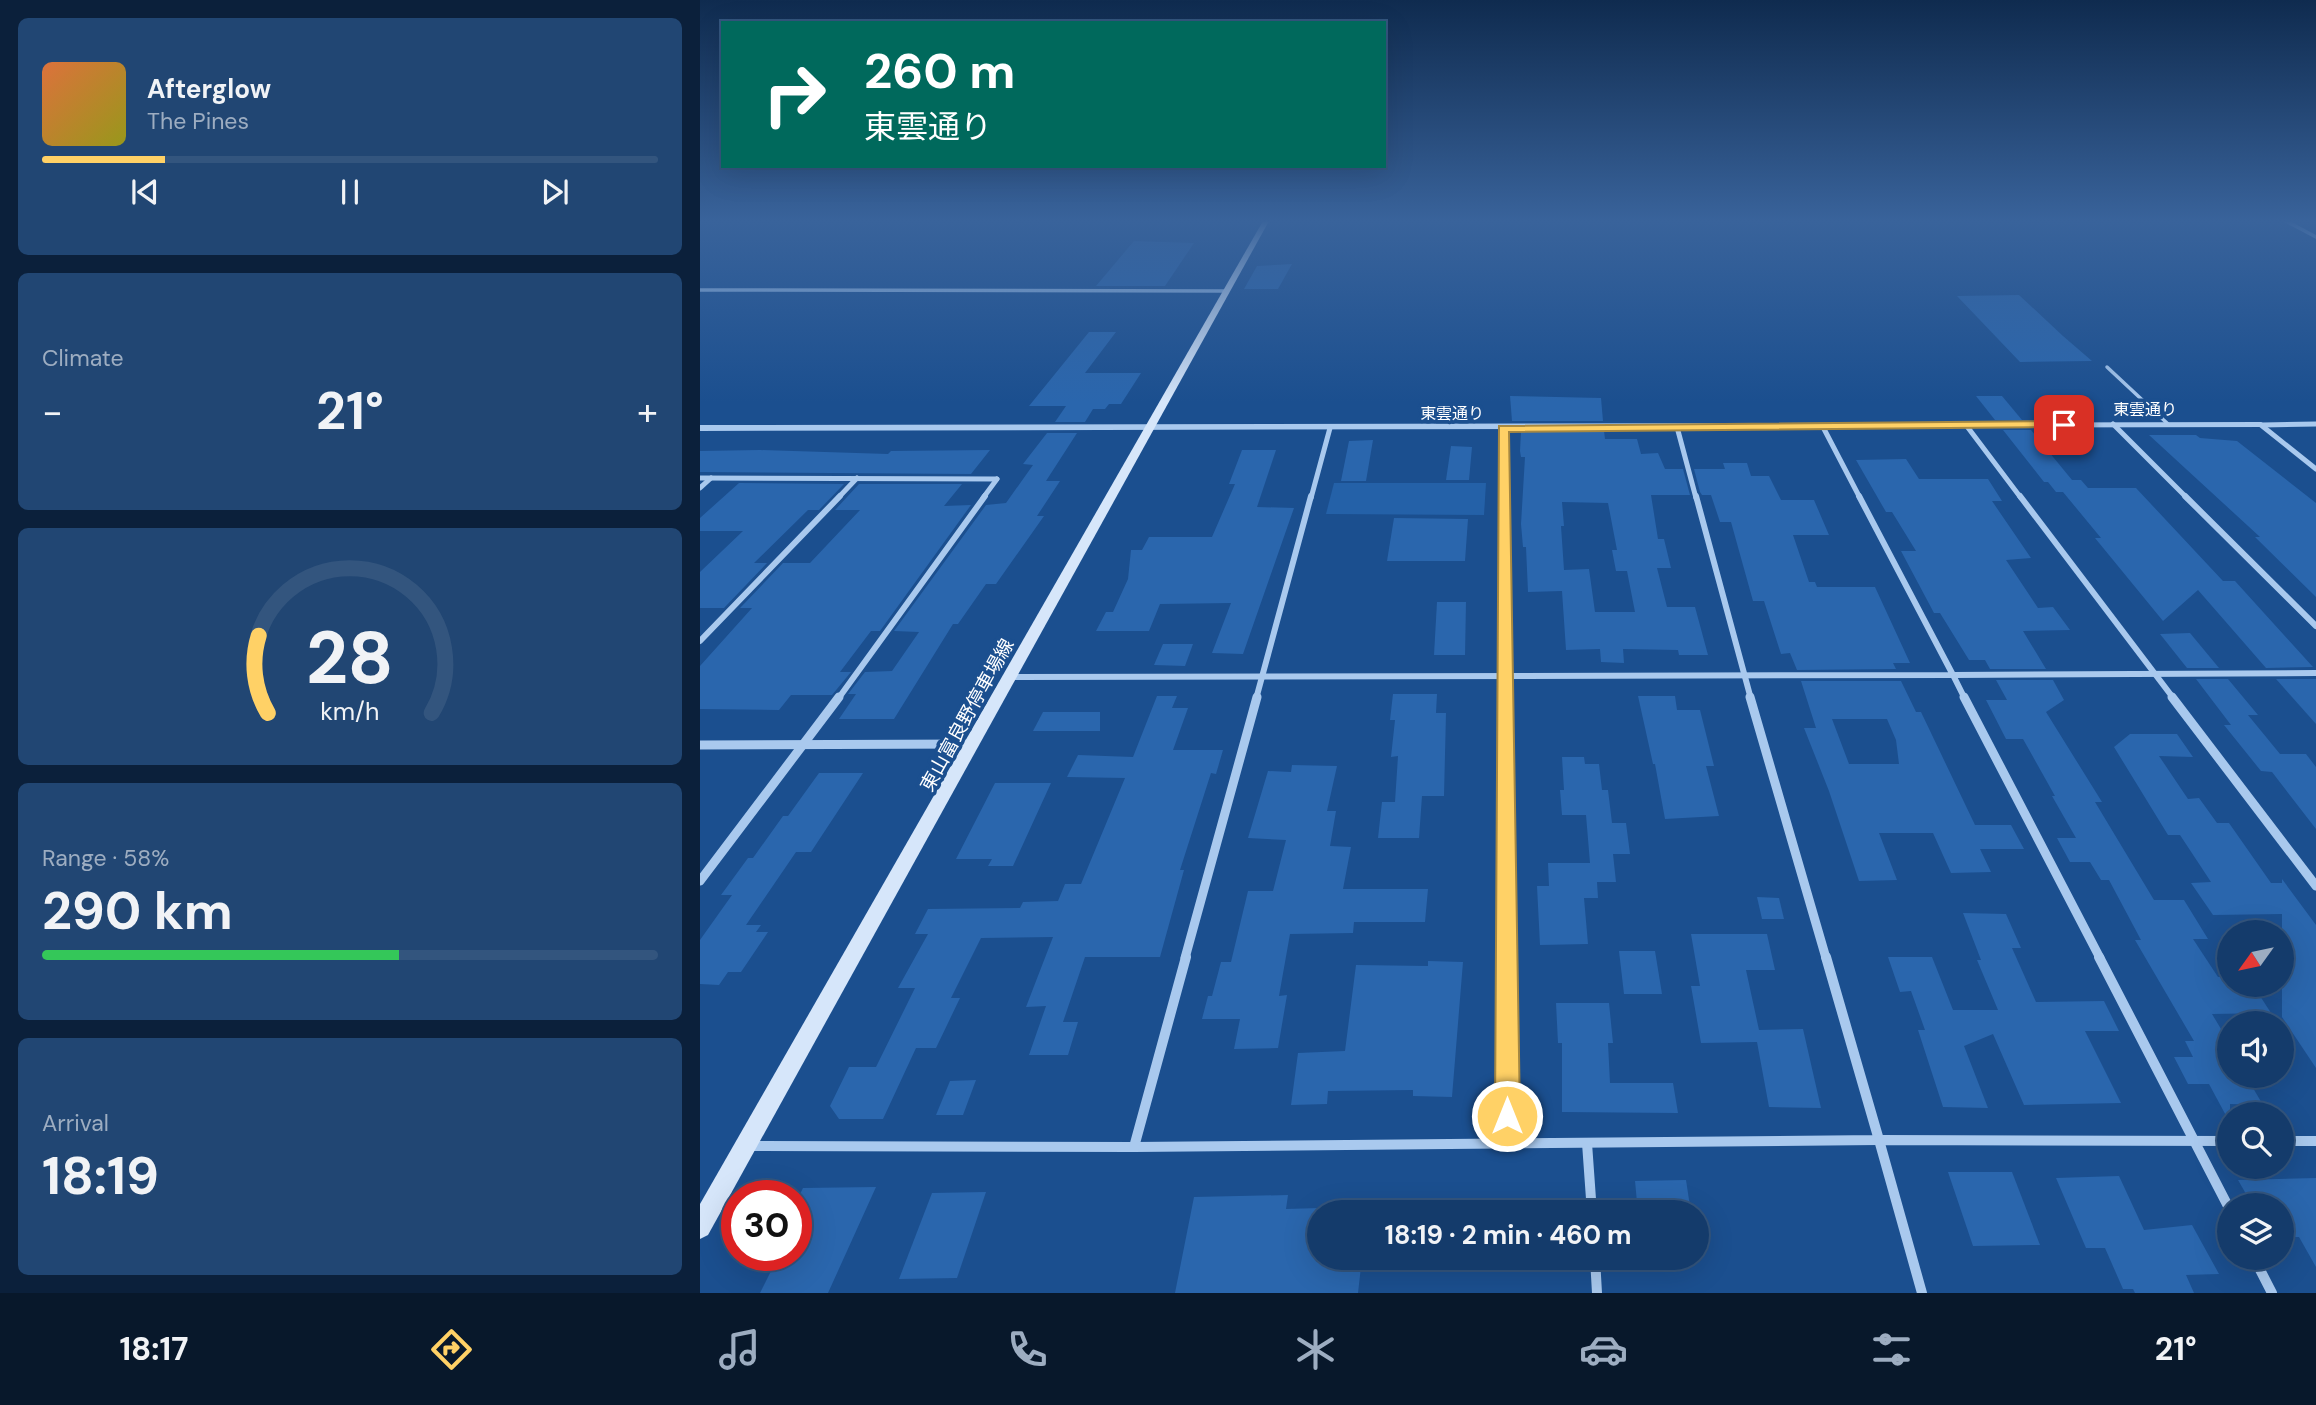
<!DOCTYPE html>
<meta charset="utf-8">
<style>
:root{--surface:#143b6b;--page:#214673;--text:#f1f3f6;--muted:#9dadc1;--line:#33557e;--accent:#ffd166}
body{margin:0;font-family:"DM Sans","Noto Sans JP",sans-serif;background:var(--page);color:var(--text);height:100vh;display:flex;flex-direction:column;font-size:26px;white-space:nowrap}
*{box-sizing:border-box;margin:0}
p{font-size:23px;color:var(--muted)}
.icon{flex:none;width:38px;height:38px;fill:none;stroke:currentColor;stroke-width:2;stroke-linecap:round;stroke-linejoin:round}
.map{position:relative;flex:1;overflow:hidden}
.panel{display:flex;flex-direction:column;gap:18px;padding:18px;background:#0b203b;width:700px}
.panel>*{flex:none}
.banner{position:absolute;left:21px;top:21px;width:665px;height:147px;border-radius:0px;box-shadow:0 7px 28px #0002,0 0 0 2px var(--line);background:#00695c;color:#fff;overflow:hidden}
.needle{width:46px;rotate:237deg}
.controls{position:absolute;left:1517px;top:920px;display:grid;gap:14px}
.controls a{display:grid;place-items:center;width:77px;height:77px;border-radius:50%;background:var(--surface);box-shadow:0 7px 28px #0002,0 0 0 2px var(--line);font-size:35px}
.speed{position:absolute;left:21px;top:1180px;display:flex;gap:14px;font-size:35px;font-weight:700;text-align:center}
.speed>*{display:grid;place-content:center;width:91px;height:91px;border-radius:50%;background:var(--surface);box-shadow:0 7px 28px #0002,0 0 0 2px var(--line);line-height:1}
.speed .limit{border:10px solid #d22;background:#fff;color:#111}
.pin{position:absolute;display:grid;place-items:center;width:60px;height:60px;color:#fff;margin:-30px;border-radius:14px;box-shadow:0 4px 10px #0006}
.me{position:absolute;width:77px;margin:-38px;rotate:0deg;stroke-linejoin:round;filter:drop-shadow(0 0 5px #0008)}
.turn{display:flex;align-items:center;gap:24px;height:147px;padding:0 28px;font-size:32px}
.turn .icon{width:91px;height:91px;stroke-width:2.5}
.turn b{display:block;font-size:49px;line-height:60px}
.big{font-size:52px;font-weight:700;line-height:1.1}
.panel .tile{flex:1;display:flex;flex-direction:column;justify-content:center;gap:10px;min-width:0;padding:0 24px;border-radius:10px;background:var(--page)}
.panel .dial{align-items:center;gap:0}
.dial svg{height:182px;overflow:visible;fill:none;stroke:var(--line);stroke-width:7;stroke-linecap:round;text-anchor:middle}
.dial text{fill:var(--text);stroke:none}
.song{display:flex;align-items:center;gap:21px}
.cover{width:84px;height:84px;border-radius:10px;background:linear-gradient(135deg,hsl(20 70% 55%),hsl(60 70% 35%))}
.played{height:7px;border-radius:4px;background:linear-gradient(90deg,var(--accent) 20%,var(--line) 20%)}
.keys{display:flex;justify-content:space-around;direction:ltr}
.heat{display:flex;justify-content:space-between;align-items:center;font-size:38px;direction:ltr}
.charge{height:10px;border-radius:5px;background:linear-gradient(90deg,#34c759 58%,var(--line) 0)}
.trip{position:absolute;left:607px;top:1200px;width:402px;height:70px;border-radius:35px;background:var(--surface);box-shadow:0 7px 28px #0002,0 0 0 2px var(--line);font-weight:700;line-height:70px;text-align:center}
.tabs{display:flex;height:112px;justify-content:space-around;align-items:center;background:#08182b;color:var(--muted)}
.tabs .icon{width:49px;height:49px}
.tabs .on{color:var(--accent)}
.tabs b{font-size:32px;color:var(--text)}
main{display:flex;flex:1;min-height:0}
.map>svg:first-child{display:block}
</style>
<main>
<section class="panel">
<div class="tile">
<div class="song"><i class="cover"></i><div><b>Afterglow</b><p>The Pines</p></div></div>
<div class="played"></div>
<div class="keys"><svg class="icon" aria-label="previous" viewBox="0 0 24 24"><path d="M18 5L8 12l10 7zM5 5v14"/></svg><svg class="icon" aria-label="pause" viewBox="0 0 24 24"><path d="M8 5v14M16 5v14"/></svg><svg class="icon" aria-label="next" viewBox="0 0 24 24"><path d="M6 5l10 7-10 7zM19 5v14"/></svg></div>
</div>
<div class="tile"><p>Climate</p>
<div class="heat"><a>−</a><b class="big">21°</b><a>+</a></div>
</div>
<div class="tile dial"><svg viewBox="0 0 100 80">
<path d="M14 69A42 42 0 1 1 86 69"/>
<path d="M14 69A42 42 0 0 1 10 35" stroke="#ffd166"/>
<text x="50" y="56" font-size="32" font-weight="700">28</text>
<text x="50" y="72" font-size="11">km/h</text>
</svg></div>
<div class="tile"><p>Range · 58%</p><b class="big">290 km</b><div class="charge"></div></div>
<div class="tile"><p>Arrival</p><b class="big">18:19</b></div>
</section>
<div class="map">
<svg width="1616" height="1293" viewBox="0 0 1616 1293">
<rect width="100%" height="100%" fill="#1b4f8f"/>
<polygon fill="#2461a8" points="634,483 786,483 784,515 626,514"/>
<g fill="#2a66ad" fill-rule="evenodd">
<polygon points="434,241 494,243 465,286 396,286"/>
<polygon points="592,264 578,289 544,289 557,266"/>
<polygon points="1319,295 1363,336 1392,361 1320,362 1257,296"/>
<polygon points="389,332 416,332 385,373 441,373 421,404 409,404 405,409 393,409 385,422 355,422 366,406 329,406"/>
<polygon points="810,396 901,398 903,421 812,421"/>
<polygon points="1276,396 1302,396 1322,420 1295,420"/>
<polygon points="1303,430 1331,430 1372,480 1381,480 1388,488 1436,488 1523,581 1535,581 1613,667 1566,668 1498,590 1463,621 1395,538 1401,538 1363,492 1356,492 1348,482 1344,482"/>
<path d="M 904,431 L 905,439 L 937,439 L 941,454 L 958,453 L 965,469 L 983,469 L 990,495 L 951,495 L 958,539 L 964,539 L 971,568 L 957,568 L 967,607 L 995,607 L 1008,655 L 979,655 L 978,650 L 923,649 L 924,663 L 901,662 L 900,649 L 866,650 L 862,591 L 828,592 L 826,547 L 823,547 L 821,524 L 825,457 L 821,457 L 820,451 L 821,432 ZM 862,502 L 908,503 L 917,550 L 912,550 L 916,571 L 927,571 L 935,612 L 895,612 L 889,569 L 864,570 L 861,526 L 864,526 Z"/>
<polygon points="347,433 377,433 346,481 360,481 337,516 344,516 296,584 286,584 258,624 253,624 194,719 139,719 156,694 148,694 165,672 192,671 219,632 194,631 286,505 306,503 333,465 323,464"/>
<polygon points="1449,435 1496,435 1500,438 1537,441 1616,503 1616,597 1555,537 1560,537"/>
<polygon points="673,440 666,481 641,481 649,441"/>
<polygon points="751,446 772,447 769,480 746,480"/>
<polygon points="60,450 188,454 191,451 290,450 271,474 0,472 0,451"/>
<polygon points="542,450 576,450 557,507 594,508 543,654 512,653 531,603 460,604 449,631 396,631 406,612 413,612 428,579 431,550 442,550 449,537 512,537 535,484 529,484"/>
<polygon points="1206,459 1219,479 1288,479 1302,501 1292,501 1331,558 1306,560 1338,608 1353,607 1370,630 1323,631 1346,669 1290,669 1285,660 1269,660 1240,613 1234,613 1201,551 1216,551 1192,512 1186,512 1156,460"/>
<polygon points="1023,463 1047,463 1051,476 1069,476 1081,500 1114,500 1129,535 1093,535 1109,582 1115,582 1117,587 1175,587 1210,663 1193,663 1196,669 1097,670 1090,653 1081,654 1064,601 1053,601 1031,522 1020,522 1011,495 1002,495 1000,492 994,469 1025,469"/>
<polygon points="39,483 144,484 119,510 108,510 54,563 67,563 24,608 0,608 0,572 43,531 0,531 0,518"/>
<polygon points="159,484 262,484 244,506 271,505 180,631 171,631 140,672 151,672 132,695 91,695 79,710 0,709 0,666 52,608 40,608 83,563 110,563 160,510 135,510"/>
<polygon points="694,518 768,519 765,561 687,561"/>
<polygon points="737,602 766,602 765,655 734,655"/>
<polygon points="1490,633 1519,668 1487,668 1460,634"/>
<polygon points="463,644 493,644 485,666 454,665"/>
<polygon points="1496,679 1528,679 1558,715 1548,715 1580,754 1606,754 1616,767 1616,829 1572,772 1561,771 1524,725 1531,725"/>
<polygon points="1576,679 1616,679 1616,724"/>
<polygon points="1296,680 1353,680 1364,700 1346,712 1402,802 1395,802 1454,900 1484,900 1508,939 1493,939 1518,977 1530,977 1530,985 1553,985 1571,1013 1512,1014 1530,1044 1530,1076 1546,1076 1563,1105 1530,1104 1530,1123 1509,1084 1488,1084 1474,1057 1493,1057 1485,1041 1494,1041 1435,940 1441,940 1409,880 1401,880 1390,862 1370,862 1357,838 1376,838 1352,796 1355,796 1323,739 1306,739 1286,700 1307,700"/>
<path d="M 1101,681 L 1201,681 L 1216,712 L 1221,712 L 1275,825 L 1311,825 L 1324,849 L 1280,849 L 1291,872 L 1251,873 L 1233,833 L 1179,833 L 1197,880 L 1159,881 L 1129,791 L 1104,728 L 1116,728 ZM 1132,719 L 1187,719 L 1196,740 L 1199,764 L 1149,764 Z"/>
<polygon points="693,694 737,694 736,713 746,713 744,796 722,796 719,838 678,838 682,802 695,802 698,756 691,757 695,720 690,720"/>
<polygon points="457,696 477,696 472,708 488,708 473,750 523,750 516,774 511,773 480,870 484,870 460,957 385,957 363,1022 378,1022 368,1055 329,1055 346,1006 326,1007 353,937 281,938 251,998 260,998 236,1048 216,1048 183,1119 139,1119 130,1106 149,1067 176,1067 215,988 198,988 228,934 215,934 228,909 320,908 323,902 358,901 365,884 381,884 425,778 367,777 378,755 433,757"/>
<polygon points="938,696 975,696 977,710 1000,710 1014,766 1006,766 1019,816 965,819 955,764 953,764"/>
<polygon points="343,712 400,712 400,731 333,731"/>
<polygon points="1430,734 1477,734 1493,757 1459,756 1488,799 1499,798 1517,823 1529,823 1571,883 1582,883 1582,879 1616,925 1616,1068 1582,1017 1582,914 1513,915 1491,883 1511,882 1480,835 1468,835 1414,747"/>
<polygon points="862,757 884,757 885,764 899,764 902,790 908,790 912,823 926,823 930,854 913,854 916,882 897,882 898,898 884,898 888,944 840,945 837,886 849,886 848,863 890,863 886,815 862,815 860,790 864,790"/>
<polygon points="592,765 637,766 627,811 636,811 630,846 651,847 643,889 728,889 725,922 654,922 653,933 590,934 579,996 587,995 578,1048 534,1049 540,1019 502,1019 508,996 512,996 521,962 531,962 548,891 573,891 586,840 548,838 568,771 591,772"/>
<polygon points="119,773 163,773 111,852 96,852 46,925 61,925 56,932 68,932 41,972 28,972 19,985 0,984 0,940 32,895 21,895 48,858 53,858 83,816 88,816"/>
<polygon points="295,783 351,783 313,866 288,866 292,859 256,859"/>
<polygon points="1057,897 1079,898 1084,919 1062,919"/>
<polygon points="1263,913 1306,914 1321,948 1312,948 1336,1002 1404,1001 1419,1031 1385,1031 1421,1103 1324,1105 1293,1034 1264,1046 1288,1108 1243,1107 1218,1030 1225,1030 1211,991 1200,992 1188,957 1232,957 1253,1010 1298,1010 1277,960 1281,960"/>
<polygon points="991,934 1067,934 1075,970 1046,970 1059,1030 1103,1029 1121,1108 1069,1107 1057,1042 1001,1043 991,986 1000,986"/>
<polygon points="919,951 955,951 962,994 924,994"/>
<polygon points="728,961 763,962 752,1097 713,1096 713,1090 628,1091 627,1104 591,1105 598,1053 645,1051 656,965 728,966"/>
<polygon points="856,1003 909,1003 913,1043 908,1043 910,1083 973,1083 978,1113 862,1112 862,1043 858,1043"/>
<polygon points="276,1080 263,1115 236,1115 250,1081"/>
<polygon points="1248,1172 1312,1172 1340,1245 1273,1246"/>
<polygon points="1419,1176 1444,1230 1492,1225 1519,1274 1486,1275 1494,1293 1435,1293 1433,1289 1423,1289 1405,1248 1386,1248 1356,1178"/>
<polygon points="1616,1178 1616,1267 1599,1237 1582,1237 1582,1206 1553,1206 1538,1180"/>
<polygon points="986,1180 991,1213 938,1213 935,1181"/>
<polygon points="176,1187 128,1293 60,1293 79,1255 96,1255 96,1202 103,1188"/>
<polygon points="286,1192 257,1278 199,1279 232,1193"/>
<polygon points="588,1195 586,1209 620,1208 620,1258 662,1258 658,1293 475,1293 494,1197"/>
</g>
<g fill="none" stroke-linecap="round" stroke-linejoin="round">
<polyline stroke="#a9c9ee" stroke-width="3.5" points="1407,367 1468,424"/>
<g stroke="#a9c9ee" stroke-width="3.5">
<polyline points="1586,221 1616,237"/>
<polyline points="0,290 526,291"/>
</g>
<g stroke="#a9c9ee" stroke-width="5">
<polyline points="1413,424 1487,498"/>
<polyline points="1266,425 1321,498"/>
<polyline points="1561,425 1616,469"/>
<polyline points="1562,425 1616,424"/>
<polyline points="977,427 996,498"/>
<polyline points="1123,427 1160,498"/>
<polyline points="803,429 803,498"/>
<polyline points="0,478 297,479"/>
<polyline points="0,488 11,478"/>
<polyline points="138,498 157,478"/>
<polyline points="283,498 297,479"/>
<polyline points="611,498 630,428"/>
</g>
<g stroke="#a9c9ee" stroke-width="6">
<polyline points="803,496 805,699"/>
<polyline points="996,496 1051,699"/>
<polyline points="1320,496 1474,699"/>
<polyline points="1485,496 1616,626"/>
<polyline points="0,641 140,496"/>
<polyline points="310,677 1253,675 1159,496"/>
<polyline points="138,699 285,496"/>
<polyline points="556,699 611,496"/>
<polyline points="1265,699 1253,675 1616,673"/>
</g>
<g stroke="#a9c9ee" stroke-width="9">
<polyline points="805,697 807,958"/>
<polyline points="1050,697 1126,958"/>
<polyline points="1264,697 1400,958"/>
<polyline points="1472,697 1616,886"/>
<polyline points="0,745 272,744"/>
<polyline points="0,881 139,697"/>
<polyline points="485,958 557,697"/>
</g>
<g stroke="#a9c9ee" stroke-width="10">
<polyline points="807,957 808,1144"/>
<polyline points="1399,957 1530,1210"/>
<polyline points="1582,1141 1616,1141"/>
<polyline points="887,1143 892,1213"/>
<polyline points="48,1146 434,1147 1179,1140 1126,957"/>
<polyline points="434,1147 486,957"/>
<polyline points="895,1258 897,1293"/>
<polyline points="1554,1258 1572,1293"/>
<polyline points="1222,1293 1179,1140 1530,1141"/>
</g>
<polygon fill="#a9c9ee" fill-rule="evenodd" points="1561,422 1566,425 1564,427 0,431 0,425"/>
<polygon fill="#d6e6fa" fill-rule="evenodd" points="563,221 569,221 8,1235 0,1239 0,1204"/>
</g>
<linearGradient id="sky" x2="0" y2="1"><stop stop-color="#0f2b4f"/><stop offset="0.55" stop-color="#39639b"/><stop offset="1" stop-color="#39639b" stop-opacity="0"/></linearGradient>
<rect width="1616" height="402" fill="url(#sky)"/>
<polygon fill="#ffd166" stroke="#a68842" stroke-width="2" points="1364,421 1368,422 1368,427 809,432 820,1116 816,1124 807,1128 799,1124 795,1116 799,426"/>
<g text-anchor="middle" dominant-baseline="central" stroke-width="7" stroke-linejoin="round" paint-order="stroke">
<g font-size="16" fill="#fff" stroke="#1b4f8f">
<text x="1445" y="409">東雲通り</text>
<text x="752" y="413">東雲通り</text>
</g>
<g font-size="19" fill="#fff" stroke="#1b4f8f">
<text transform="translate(267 715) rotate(-61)">東山富良野停車場線</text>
</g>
</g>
</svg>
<div class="controls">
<a><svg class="needle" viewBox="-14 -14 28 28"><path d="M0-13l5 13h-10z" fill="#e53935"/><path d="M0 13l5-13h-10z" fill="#9dadc1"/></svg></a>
<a><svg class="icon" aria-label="sound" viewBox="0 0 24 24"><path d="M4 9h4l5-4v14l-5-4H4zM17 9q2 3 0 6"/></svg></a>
<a><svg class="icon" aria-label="search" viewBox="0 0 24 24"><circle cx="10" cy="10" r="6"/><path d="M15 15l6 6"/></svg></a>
<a><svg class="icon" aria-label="layers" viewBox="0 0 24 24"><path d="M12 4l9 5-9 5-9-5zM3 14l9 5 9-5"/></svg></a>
</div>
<div class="speed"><div class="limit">30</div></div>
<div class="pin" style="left:1364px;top:425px;background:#d93025"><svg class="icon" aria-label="arrive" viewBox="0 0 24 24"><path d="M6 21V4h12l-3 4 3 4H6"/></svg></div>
<svg class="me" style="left:807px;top:1116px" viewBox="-20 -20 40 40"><circle r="17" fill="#ffd166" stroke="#fff" stroke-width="3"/><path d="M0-11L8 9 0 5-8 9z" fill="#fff"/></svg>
<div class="trip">18:19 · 2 min · 460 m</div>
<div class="banner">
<div class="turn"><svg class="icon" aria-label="right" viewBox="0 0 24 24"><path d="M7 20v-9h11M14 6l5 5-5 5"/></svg><div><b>260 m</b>東雲通り</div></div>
</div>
</div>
</main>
<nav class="tabs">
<b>18:17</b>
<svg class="icon on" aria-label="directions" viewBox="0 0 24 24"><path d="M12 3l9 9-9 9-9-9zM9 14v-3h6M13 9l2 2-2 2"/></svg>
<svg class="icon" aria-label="music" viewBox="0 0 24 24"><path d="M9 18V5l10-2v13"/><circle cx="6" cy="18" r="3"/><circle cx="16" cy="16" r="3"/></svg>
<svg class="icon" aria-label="phone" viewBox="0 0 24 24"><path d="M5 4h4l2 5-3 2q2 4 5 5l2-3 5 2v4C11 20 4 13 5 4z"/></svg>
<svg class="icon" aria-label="climate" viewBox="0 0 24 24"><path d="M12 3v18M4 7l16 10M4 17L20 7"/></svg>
<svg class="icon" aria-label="car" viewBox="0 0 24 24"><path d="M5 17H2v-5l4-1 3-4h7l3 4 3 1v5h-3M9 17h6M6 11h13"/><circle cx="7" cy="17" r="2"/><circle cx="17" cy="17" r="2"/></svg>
<svg class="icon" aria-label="filters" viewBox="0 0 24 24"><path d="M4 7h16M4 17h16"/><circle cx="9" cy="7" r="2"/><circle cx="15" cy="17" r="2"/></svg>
<b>21°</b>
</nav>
